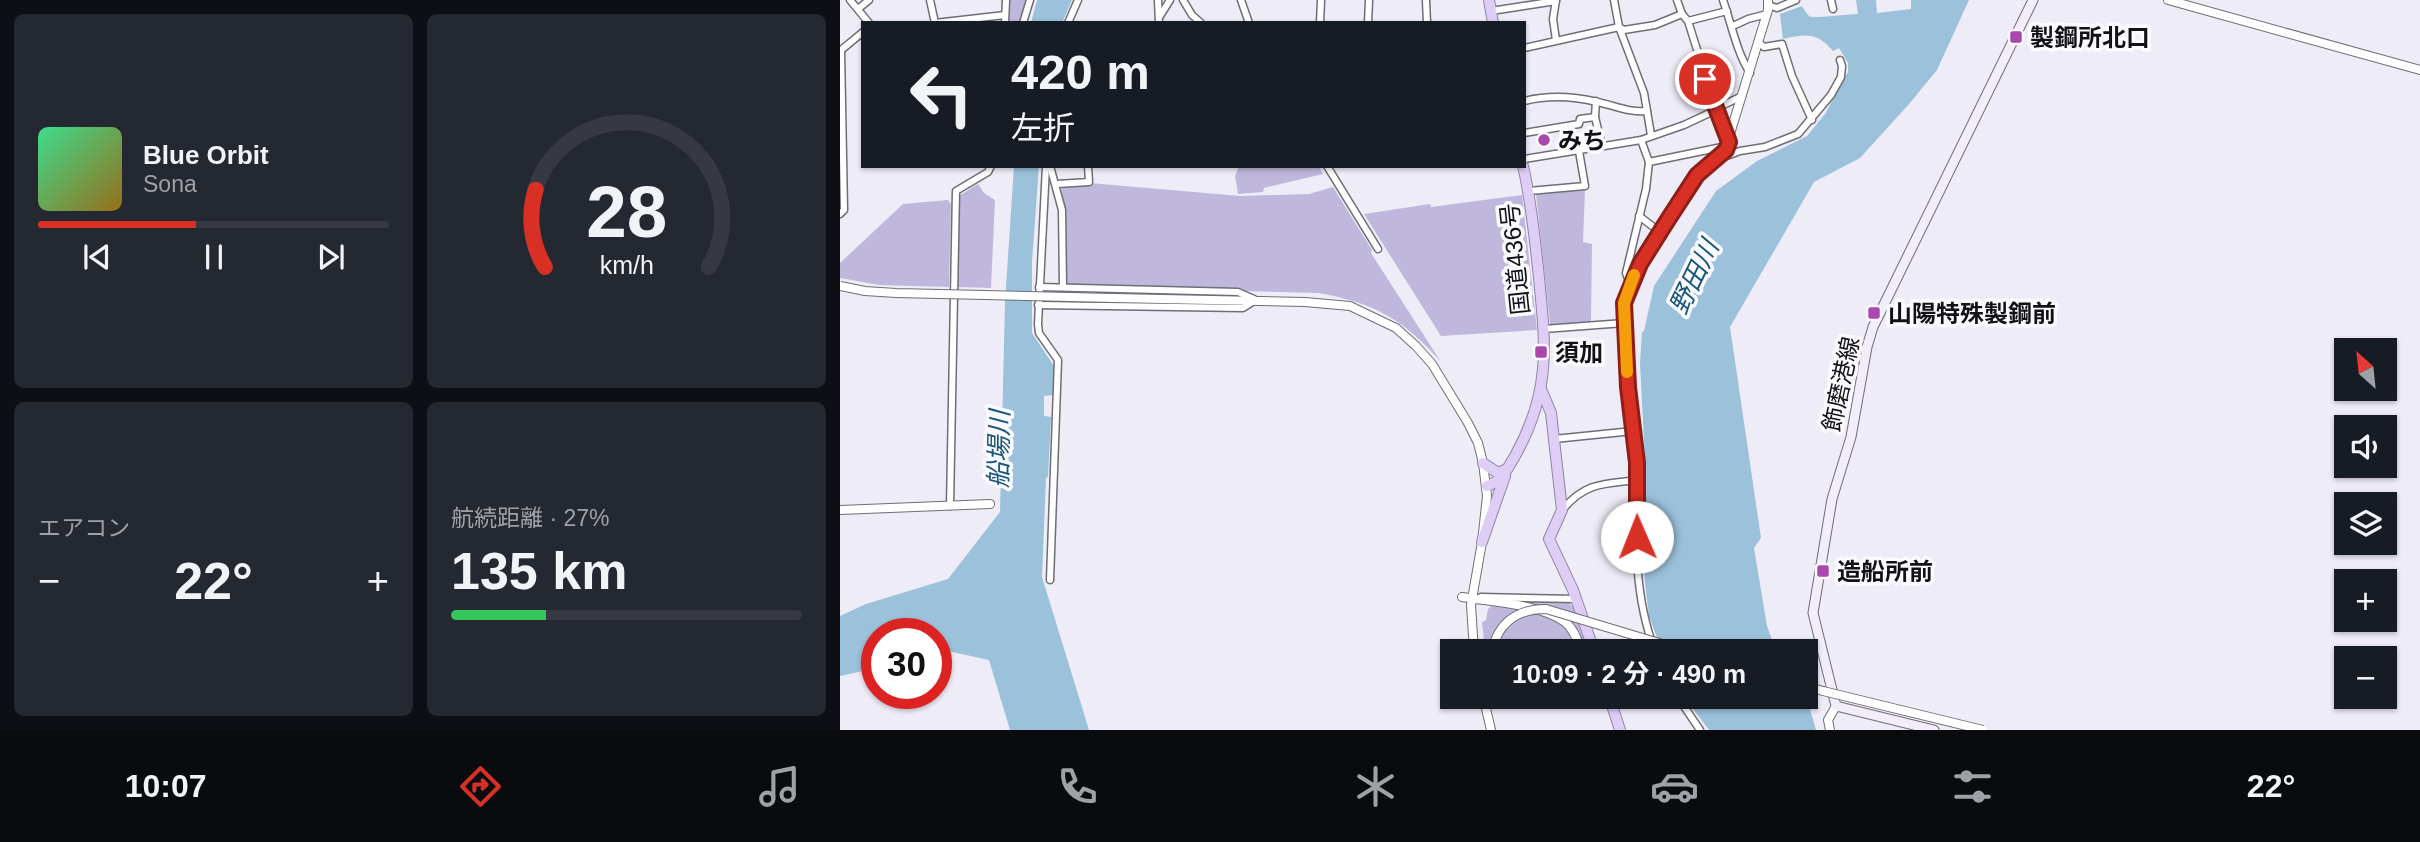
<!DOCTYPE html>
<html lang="ja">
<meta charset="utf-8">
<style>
:root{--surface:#171b24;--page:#242831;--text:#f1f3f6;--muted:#9ea1a6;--line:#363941;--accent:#d93025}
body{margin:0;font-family:Arial,"Noto Sans JP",sans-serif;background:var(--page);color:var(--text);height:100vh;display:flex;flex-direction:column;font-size:26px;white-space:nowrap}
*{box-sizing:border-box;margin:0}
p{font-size:23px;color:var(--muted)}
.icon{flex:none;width:38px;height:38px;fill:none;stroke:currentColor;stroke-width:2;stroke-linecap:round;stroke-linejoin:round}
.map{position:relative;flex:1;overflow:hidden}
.side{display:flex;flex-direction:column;gap:14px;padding:14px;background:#0d0f14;width:840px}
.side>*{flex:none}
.top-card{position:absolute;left:21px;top:21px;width:665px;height:147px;border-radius:0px;box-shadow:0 2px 5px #0004;background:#171b24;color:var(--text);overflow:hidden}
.needle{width:46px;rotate:333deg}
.buttons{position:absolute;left:1494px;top:338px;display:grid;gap:14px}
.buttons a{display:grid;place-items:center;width:63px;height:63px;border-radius:0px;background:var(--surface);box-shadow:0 2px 5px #0004;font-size:35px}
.speed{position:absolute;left:21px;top:618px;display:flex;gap:14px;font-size:35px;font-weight:700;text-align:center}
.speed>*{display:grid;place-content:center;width:91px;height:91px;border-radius:50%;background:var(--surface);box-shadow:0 2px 5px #0004;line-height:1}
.speed .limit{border:10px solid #d22;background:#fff;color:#111}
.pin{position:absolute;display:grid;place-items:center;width:60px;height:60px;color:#fff;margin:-30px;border:4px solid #fff;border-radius:50%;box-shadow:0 2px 7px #0007}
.me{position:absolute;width:77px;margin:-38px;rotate:359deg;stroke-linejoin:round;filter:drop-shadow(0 0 5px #0008)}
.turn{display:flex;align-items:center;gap:24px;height:147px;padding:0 35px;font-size:32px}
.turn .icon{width:91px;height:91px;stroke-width:2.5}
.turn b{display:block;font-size:49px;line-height:60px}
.big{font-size:52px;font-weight:700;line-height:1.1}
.side .tile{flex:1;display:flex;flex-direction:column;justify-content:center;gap:10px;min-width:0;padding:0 24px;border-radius:10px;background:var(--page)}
.side .dial{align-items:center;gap:0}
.dial svg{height:182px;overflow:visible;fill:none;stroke:var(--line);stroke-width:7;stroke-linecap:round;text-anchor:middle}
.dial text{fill:var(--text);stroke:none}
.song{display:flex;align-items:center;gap:21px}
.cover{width:84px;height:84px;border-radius:10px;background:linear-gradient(135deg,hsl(150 70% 55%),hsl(40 70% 35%))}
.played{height:7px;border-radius:4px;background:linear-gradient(90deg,var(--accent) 45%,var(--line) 45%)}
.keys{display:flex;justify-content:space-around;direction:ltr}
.heat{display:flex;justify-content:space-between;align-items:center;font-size:38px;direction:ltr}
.charge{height:10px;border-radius:5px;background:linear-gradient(90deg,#34c759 27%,var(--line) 0)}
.side .tiles{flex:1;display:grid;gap:14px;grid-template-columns:repeat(2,1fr)}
.trip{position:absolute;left:600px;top:639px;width:378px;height:70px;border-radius:0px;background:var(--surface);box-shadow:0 2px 5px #0004;font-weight:700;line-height:70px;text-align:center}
.menu{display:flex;height:112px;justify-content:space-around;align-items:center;background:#090b0e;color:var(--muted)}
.menu .icon{width:49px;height:49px}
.menu .current{color:var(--accent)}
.menu b{font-size:32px;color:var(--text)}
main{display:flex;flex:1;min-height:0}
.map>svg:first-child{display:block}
</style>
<main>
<section class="side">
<div class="tiles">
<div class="tile">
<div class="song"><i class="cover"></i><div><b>Blue Orbit</b><p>Sona</p></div></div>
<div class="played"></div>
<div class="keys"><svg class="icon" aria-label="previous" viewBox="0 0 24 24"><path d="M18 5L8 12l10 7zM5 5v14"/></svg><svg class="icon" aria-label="pause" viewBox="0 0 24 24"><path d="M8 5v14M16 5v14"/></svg><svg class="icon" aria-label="next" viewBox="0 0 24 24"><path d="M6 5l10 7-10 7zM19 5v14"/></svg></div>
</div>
<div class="tile dial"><svg viewBox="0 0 100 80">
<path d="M14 69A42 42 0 1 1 86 69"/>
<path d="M14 69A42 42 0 0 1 10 35" stroke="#d93025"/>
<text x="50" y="56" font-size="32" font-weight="700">28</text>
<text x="50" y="72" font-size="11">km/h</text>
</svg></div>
<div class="tile"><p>エアコン</p>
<div class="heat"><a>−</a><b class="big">22°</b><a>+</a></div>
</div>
<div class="tile"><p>航続距離 · 27%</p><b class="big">135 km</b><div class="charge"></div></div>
</div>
</section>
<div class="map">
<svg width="1580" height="730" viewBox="0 0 1580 730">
<rect width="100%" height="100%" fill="#eeecf7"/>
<g fill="#c0b8dc">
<polygon points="169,0 187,0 180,23 169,23"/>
<polygon points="399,166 479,166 483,174 424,188 423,192 398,194 395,176"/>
<path d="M 250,183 L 400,196 L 469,194 L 493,187 L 532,250 L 531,253 L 601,362 C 562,318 536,304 479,293 L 226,286 L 225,215 L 221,185 Z"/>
<polygon points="138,184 144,193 155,200 151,288 118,287 119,196"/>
<polygon points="743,188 745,189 743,242 752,244 751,322 710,324 696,194"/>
<polygon points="682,195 697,330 601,336 524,214 590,204 591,207"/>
<polygon points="108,200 111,204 109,287 39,285 0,278 0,263 63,204"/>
<polygon points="658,599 728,602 736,611 749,651 645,651 642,622 646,620 648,609"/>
</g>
<g fill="#9bc1db">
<polygon points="197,0 232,0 222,23 191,23"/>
<path d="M 1016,0 L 1036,0 L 1037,13 L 1071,9 L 1071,0 L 1129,0 L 1097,70 L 1069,104 L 1020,158 L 974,182 L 890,327 L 921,538 L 914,548 L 927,626 L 936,651 L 822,651 L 809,616 L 805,583 L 802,508 L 806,481 L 800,363 L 802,332 L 804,331 L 814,286 L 876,191 L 917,161 L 967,136 L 985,114 L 1008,72 L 1008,63 L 999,48 L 993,51 C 977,32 966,34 943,39 L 940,14 L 962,6 C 963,8 967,14 969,16 C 973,19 1008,14 1018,14 Z"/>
<polygon points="174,166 199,166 192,262 192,333 214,366 213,395 204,396 204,416 211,417 208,477 206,478 202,577 249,730 170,730 149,660 103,650 96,652 96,634 37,634 37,668 0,676 0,616 26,604 108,579 160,512 165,302"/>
<polygon points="966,695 976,730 869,730 844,697"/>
</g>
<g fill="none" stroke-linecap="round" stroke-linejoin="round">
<g stroke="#6f6d76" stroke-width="9">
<g id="minor">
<polyline points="10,0 29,23"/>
<polyline points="90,0 95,23"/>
<polyline points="318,0 319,23"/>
<polyline points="343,0 352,15 361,23"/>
<polyline points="401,0 409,23"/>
<polyline points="586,0 587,23"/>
<polyline points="774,0 779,27 804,93 811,135"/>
<polyline points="837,0 842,14 848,21 876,110 889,142"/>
<path d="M 883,0 C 891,23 897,53 910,73"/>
<polyline points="991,0 993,9"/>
<polyline points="928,5 937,8 956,0"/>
<polyline points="18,9 29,0"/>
<polyline points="651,11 716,1"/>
<polyline points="320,16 330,0"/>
<polyline points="848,21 887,11"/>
<polyline points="95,23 165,15"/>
<polyline points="165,23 166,0"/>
<polyline points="183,23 190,0"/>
<polyline points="228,23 238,0"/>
<polyline points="480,23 481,0"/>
<polyline points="528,23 529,0"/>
<polyline points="893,26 908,19 927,14"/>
<polyline points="716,40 713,19 716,0"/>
<polyline points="918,42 924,47 942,44 952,76 972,120"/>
<polyline points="684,48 779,27 784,30 815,25 842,14"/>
<polyline points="0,51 23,32"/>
<path d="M 684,101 C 709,95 732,96 757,102 C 773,105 789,113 807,111"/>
<polyline points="756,101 755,117 762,146"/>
<polyline points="875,109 902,96"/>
<polyline points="684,133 739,124 740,119 755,117"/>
<polyline points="684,159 801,140 844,125 876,110"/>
<polyline points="876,160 900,151 925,147 958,134 991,95 1001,77 1002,66 1000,60"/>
<polyline points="809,162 887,146"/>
<polyline points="206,166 198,324 199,333 218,360 210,580"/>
<polyline points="210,166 222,210 223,287"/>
<polyline points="487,166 538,249"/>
<polyline points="217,184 249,182 248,166"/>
<polyline points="689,191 745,186 739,151"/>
<polyline points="0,214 4,210 1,50"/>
<polyline points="799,216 820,232"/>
<polyline points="790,285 786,273 806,189 809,162 801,140"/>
<polyline points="199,287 398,292 414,299"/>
<polyline points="198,305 403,308 414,301"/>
<polyline points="704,329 784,323"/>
<polyline points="714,439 793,431"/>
<polyline points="110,506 116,191 148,172 151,166"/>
<path d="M 723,509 C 746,482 764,484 798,480 C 795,538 794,597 815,651"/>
<polyline points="641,597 736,599"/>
<polyline points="837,696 860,730"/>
</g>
</g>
<g stroke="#6f6d76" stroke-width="10">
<g id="tertiary">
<polyline points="1328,0 1580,70"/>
<polyline points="273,298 465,302 510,306 556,328 576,346 592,364 628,423 638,443 643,463 647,496 642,542 631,605 634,651"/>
<polyline points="798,480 788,387 784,303 800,264 857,175 885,150 928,10 928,0"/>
<polyline points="0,510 150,504"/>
<path d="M 622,597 C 652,602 700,604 725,622 C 734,629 738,641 741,651"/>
<polyline points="966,686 983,691"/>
<polyline points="643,696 651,730"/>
<polyline points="686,696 709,696"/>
<polyline points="726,696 742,700 759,696"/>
<polyline points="990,730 988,720 996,706"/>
</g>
</g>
<g stroke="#6f6d76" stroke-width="11">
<polyline id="secondary" points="1094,730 996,706 973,613 992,499 1011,437 1027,347 1033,327 1193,0"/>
</g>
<g stroke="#9183a5" stroke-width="12">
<g id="trunk">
<polyline points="649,0 653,23"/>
<polyline points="701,389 711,413 722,510 709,539 733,590 754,651"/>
<polyline points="643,463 658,473 667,469"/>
<path d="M 647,486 C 661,482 668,468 675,456 C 713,388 705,341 698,268 C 694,233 691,200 683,166"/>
<polyline points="642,542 665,476"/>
<polyline points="769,696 780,730"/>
</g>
</g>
<use href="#minor" stroke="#fff" stroke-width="6"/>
<use href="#tertiary" stroke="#fff" stroke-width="8"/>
<use href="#secondary" stroke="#f3ecfb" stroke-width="9"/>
<use href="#trunk" stroke="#decef6" stroke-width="10"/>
<g stroke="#6f6d76" stroke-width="10" stroke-linecap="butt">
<g id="tertiary-bridge">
<polyline points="0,286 25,291 56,293 273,298"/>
<path d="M 652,651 C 658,623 677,609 706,609 L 846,651"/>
<polyline points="983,691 1143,730"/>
</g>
</g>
<use href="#tertiary-bridge" stroke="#fff" stroke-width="8"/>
</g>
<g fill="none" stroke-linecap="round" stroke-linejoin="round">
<g stroke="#8d1f18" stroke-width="18">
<polyline id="route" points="797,537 797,463 788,387 784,303 800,264 829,218 857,175 886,150 889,142 865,79"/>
</g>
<use href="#route" stroke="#d93025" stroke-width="12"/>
<polyline stroke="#f59e0b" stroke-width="12" points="787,372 784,303 794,275"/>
</g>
<g fill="#ab48af" stroke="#fbfaff" stroke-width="2.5">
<rect x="1169" y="30" width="14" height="14" rx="3.5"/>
<circle cx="704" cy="140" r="7"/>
<rect x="1027" y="306" width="14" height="14" rx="3.5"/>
<rect x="694" y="345" width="14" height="14" rx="3.5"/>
<rect x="976" y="564" width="14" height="14" rx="3.5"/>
</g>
<g text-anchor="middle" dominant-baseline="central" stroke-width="7" stroke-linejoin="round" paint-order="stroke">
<g font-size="24" font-weight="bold" fill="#121114" stroke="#fbfaff" text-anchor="start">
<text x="1190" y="37">製鋼所北口</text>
<text x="718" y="140">みち</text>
<text x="1048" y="313">山陽特殊製鋼前</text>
<text x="715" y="352">須加</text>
<text x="997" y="571">造船所前</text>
</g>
<g font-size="24" fill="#121114" stroke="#fbfaff">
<text transform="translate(675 259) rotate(-96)">国道436号</text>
<text transform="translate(1001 384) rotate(-78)">飾磨港線</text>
</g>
<g font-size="26" font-style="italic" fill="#18567a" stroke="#fbfaff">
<text transform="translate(854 277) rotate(-64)">野田川</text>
<text transform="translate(159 449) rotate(-89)">船場川</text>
</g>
</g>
</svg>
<div class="buttons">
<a><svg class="needle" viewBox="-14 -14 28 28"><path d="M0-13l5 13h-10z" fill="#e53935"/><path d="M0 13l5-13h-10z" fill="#9ea1a6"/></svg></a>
<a><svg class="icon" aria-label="sound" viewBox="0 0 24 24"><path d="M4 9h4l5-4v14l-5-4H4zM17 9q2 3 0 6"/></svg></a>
<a><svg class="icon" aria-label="layers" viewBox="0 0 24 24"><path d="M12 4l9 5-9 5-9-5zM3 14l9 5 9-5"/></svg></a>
<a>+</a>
<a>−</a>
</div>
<div class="speed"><div class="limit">30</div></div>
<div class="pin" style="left:865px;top:79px;background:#d93025"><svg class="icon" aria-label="arrive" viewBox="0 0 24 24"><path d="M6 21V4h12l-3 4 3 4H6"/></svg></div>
<svg class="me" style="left:797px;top:537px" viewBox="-20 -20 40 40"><circle r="19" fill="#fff"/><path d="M0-13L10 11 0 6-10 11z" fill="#d93025"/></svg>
<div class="trip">10:09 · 2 分 · 490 m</div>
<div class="top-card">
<div class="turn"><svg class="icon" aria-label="left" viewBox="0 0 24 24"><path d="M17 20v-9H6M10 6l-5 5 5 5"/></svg><div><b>420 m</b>左折</div></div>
</div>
</div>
</main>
<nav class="menu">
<b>10:07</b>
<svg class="icon current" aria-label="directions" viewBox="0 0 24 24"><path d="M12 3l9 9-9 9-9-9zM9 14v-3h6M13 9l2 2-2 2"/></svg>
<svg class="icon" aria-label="music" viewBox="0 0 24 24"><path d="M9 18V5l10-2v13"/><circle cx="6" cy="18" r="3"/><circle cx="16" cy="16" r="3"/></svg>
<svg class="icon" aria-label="phone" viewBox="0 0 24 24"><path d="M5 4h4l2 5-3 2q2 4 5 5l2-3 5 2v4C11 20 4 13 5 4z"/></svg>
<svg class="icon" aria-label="climate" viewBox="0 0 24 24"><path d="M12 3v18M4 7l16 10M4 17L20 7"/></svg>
<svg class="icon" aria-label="car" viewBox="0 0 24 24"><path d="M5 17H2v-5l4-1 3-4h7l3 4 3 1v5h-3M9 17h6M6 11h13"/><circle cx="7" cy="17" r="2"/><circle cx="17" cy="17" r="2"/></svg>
<svg class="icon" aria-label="filters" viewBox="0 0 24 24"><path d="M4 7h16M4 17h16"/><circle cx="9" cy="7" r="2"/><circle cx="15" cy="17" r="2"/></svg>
<b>22°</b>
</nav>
